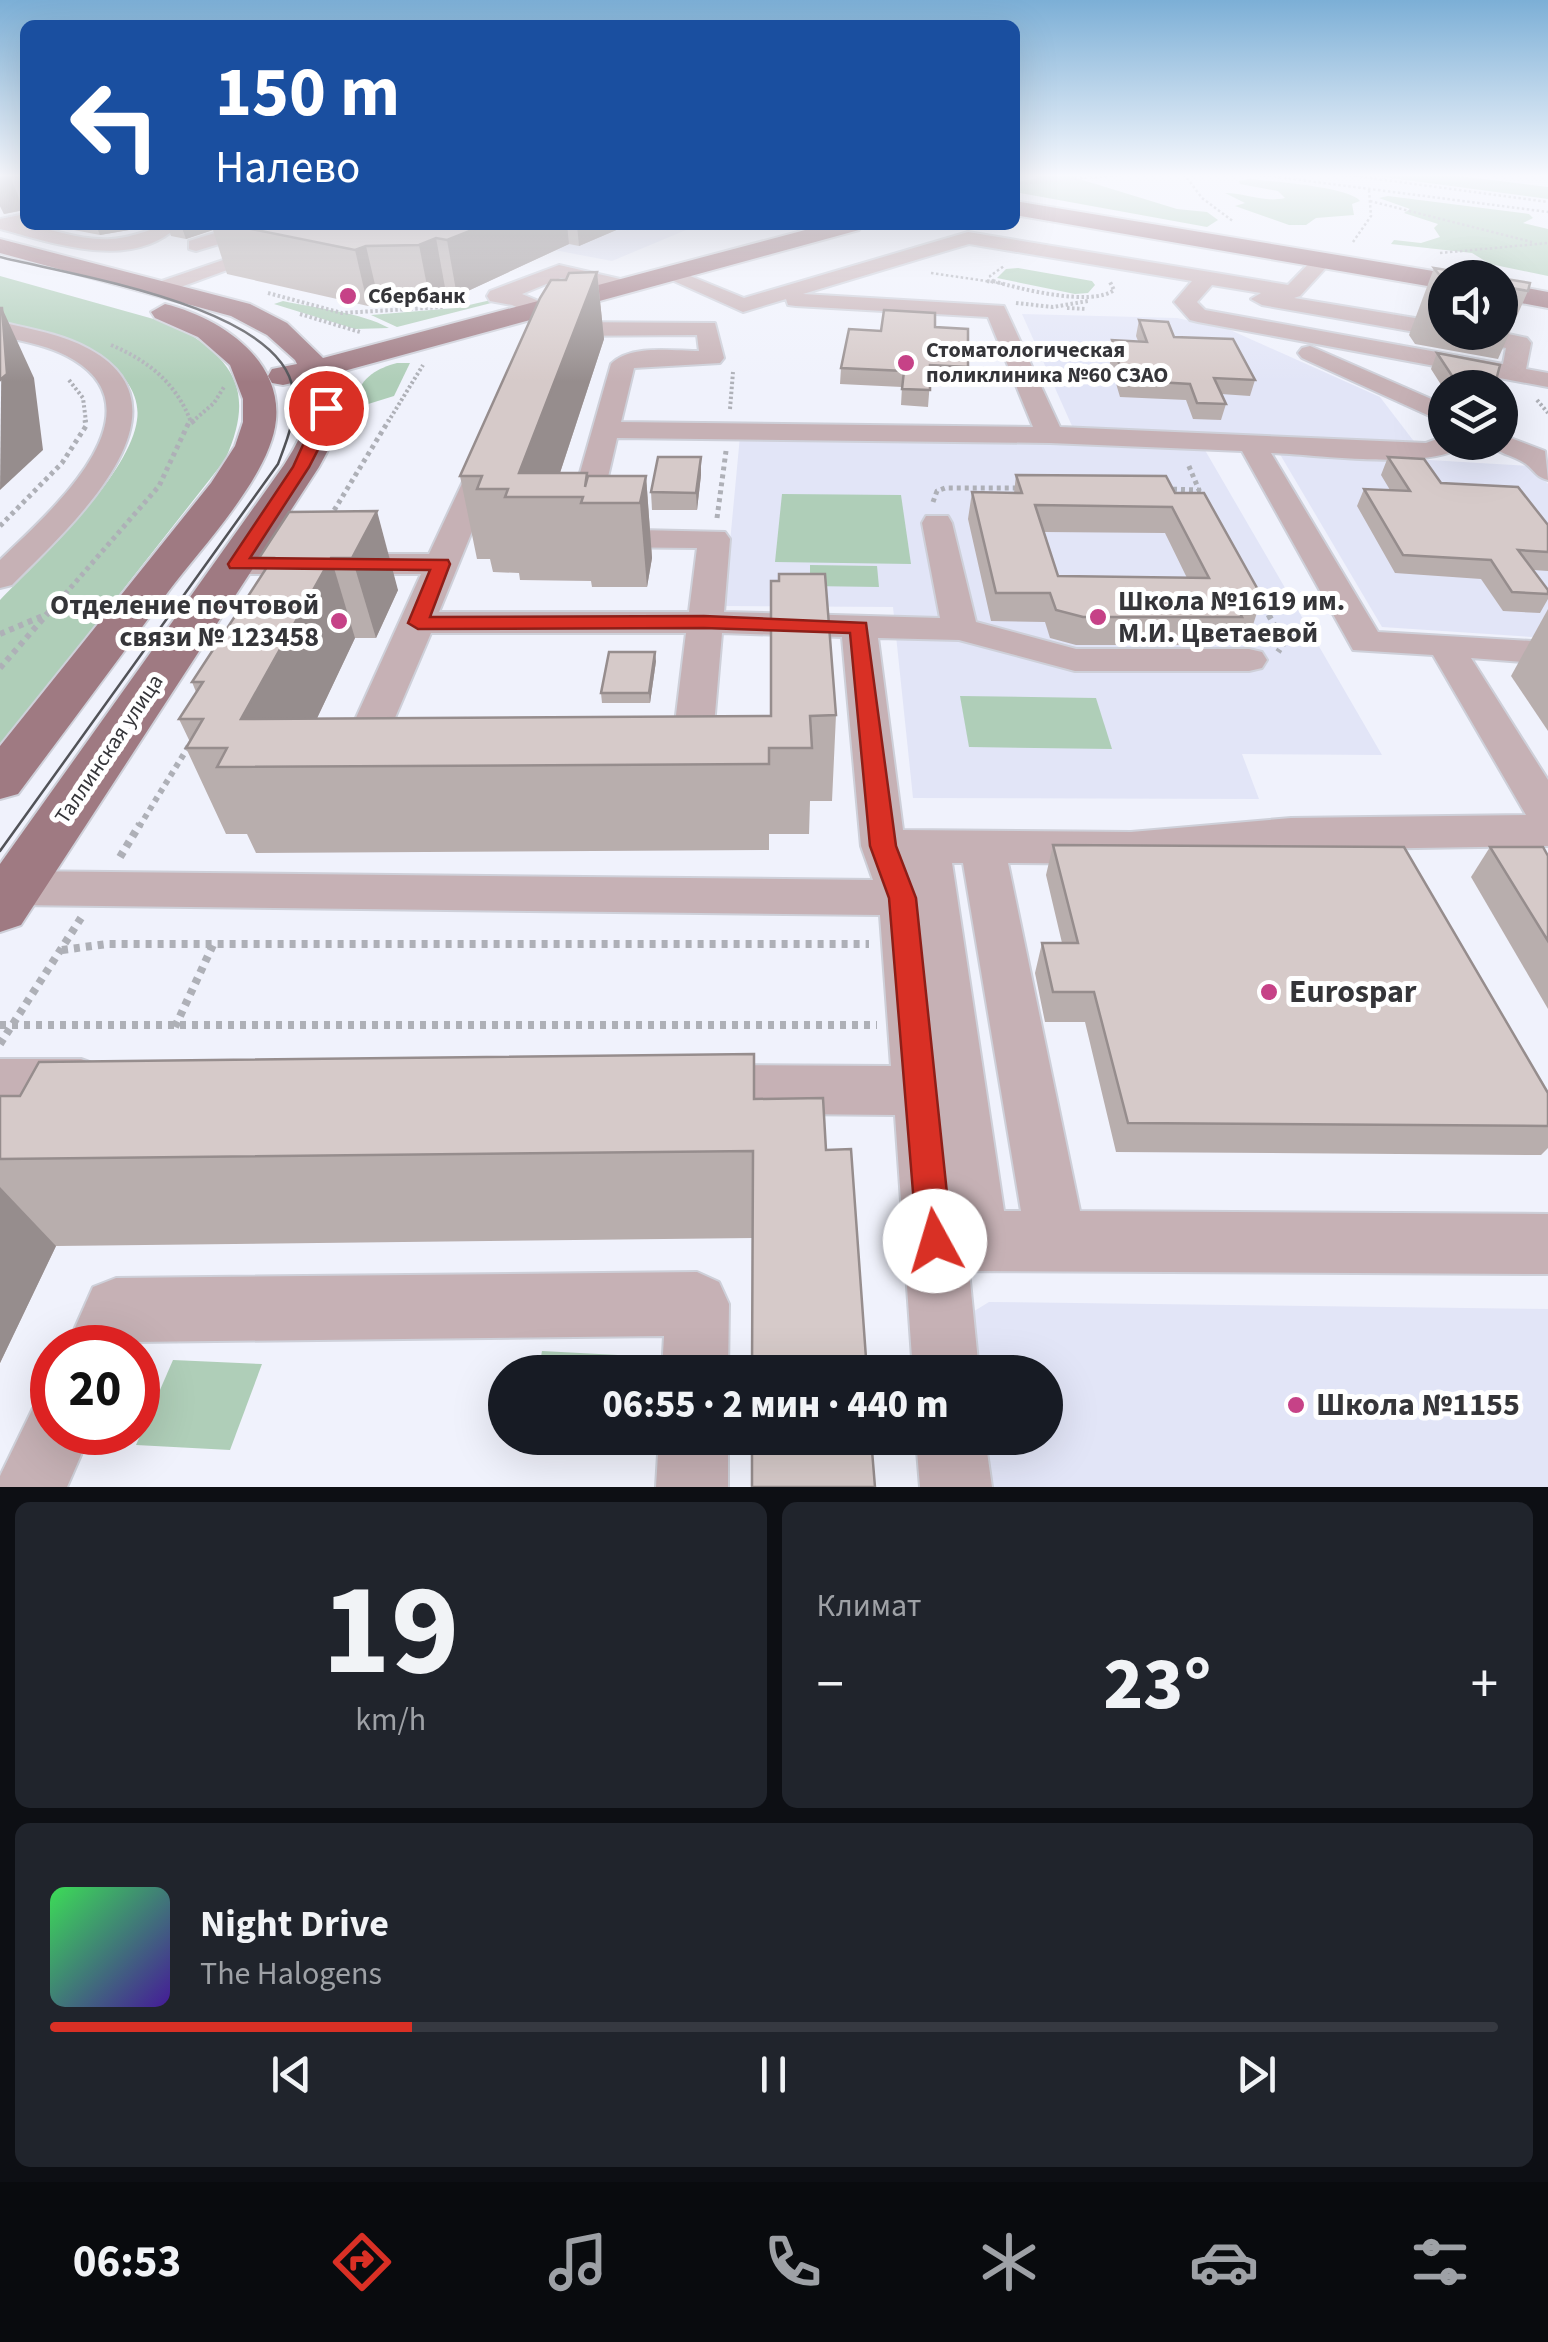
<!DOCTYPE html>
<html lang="ru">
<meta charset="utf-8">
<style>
:root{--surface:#171b24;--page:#20242c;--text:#f1f3f6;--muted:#9ea1a6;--line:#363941;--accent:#d93025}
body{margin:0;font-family:"Source Sans 3",sans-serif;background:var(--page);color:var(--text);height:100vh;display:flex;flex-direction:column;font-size:38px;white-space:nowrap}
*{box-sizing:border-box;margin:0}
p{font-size:32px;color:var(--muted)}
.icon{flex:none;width:55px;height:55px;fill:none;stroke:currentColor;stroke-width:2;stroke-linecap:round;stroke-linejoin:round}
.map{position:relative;height:1487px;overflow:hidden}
.panel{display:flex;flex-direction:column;gap:15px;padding:15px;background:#0d0f14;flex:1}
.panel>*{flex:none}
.guide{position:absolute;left:20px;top:20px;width:1000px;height:210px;border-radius:15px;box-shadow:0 10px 40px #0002;background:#1a4fa0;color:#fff;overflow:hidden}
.controls{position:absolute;left:1428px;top:260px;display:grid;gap:20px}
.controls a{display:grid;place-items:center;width:90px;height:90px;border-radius:50%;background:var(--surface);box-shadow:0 10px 40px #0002;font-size:50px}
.speed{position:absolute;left:30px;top:1325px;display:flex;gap:20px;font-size:50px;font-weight:700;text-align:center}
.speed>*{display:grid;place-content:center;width:130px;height:130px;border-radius:50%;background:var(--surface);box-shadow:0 10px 40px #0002;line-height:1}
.speed .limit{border:15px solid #d22;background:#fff;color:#111}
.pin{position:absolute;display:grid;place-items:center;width:85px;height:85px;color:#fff;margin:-42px;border:5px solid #fff;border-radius:50%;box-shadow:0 2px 10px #0007}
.me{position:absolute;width:110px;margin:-55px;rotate:354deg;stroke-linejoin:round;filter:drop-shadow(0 0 8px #0008)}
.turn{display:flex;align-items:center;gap:35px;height:210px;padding:0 30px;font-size:45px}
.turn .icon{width:130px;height:130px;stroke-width:2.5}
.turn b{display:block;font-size:70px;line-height:85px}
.big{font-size:75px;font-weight:800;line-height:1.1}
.panel .card{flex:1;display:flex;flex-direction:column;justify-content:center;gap:15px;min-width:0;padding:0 35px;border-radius:15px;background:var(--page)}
.panel .dial{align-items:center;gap:0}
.dial b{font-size:130px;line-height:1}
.song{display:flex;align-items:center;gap:30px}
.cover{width:120px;height:120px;border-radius:15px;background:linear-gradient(135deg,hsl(130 70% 55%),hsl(260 70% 35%))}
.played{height:10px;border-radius:5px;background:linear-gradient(90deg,var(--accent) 25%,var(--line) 25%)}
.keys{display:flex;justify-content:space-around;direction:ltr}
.heat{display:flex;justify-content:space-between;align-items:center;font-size:55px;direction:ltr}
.panel .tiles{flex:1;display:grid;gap:15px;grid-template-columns:1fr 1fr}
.card:last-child{grid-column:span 2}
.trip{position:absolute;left:488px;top:1355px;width:575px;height:100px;border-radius:50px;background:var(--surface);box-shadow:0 10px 40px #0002;font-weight:800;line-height:100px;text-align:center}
.tab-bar{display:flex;height:160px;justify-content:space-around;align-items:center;background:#090b0e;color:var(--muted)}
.tab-bar .icon{width:70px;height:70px}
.tab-bar .active{color:var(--accent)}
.tab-bar b{font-size:45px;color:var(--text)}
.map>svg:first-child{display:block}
</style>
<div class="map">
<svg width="1548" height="1487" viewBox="0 0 1548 1487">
<rect width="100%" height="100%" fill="#f0f2fc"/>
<g fill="#e2e5f7">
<polygon points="461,225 698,225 612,261 448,230"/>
<polygon points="1022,314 1177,318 1228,329 1380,397 1416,444 1072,426"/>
<polygon points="740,436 1202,445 1382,755 1242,754 1259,799 913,798 893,607 724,606"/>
<polygon points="1278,451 1532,466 1548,484 1548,638 1382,627"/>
<polygon points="989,1302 1548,1309 1548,1487 972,1487 967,1438 1045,1438 1045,1372 962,1372 958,1321"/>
</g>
<g fill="#afceb8">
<polygon points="1035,174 1085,174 1076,178 1177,209 1207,212 1218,220 1207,227 1015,192 1015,181 1037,179"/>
<polygon points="1361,174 1443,174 1548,187 1548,199"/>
<path d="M 1249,179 C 1271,181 1351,187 1360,201 L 1352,204 L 1354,215 L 1316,218 L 1306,225 L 1289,225 L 1235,206 L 1245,203 L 1225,193 C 1247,193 1263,203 1285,198 L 1278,191 L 1240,184 L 1239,181 Z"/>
<polygon points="1388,196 1529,214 1533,218 1523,223 1548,229 1548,276 1490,264 1472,253 1391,244 1394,240 1421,243 1440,237 1434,228 1438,224 1404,213 1410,209 1379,198"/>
<polygon points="1018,268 1092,281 1095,285 1088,293 1075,294 997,278 1006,269"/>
<path d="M 0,276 L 175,325 C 237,361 255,393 225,460 L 0,746 L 0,600 C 39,560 130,475 137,420 C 141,394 122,371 101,357 C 73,338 33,333 0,324 Z"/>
<polygon points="491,300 503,300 397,327 371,315 456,308"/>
<path d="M 283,301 C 318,309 360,312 389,328 L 355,329 L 274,304 Z"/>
<path d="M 397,363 L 410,363 L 394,396 L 365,405 L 356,398 C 361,377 378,368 397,363 Z"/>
<polygon points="782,494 901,495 911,564 775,562"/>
<polygon points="810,565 877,566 879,587 810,586"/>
<polygon points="960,696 1096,698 1112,749 969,747"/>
<polygon points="542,1351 637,1356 635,1372 538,1372"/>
<polygon points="173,1360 262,1364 230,1450 136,1445"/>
</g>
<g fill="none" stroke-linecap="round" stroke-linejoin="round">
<g stroke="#ced0d9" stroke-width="4">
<g id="minor">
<path d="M 25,214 L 25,225 C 54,229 81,241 111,239 C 136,238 154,225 179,225 C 132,272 54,243 0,229 L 0,219 Z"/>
<polygon points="335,225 360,226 279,251 167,292 153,292 150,288 153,284 261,247 232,240 196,251 189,249 189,241 231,228 283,240"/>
<polygon points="797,225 825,225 834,231 825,237"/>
<path d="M 968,232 L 1288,285 L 1316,256 L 1323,254 L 1333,260 L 1300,296 L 1294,298 L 1445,323 L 1445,332 L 1499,332 L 1527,338 L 1531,343 L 1526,369 L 1548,373 L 1548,387 L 1198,322 L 1190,320 L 1174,302 L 1192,281 L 969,244 L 803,294 L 1004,306 L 1060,427 L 1426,443 L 1445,436 L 1445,442 L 1467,442 C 1441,473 1313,454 1271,453 L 1378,632 L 1548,642 L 1548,664 L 1471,658 L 1548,780 L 1548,846 L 1291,850 L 1131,864 L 1008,863 L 1080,1211 L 1548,1214 L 1548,1274 L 969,1271 L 979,1372 L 913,1372 L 895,1115 L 699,1113 L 680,1106 L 672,1089 L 680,1072 L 699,1065 L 891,1066 L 880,915 L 14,905 L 0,901 L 0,875 L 14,871 L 873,880 L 861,846 L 842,637 L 722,633 L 712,748 L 702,767 L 676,775 L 662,771 L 656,761 L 662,751 L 672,748 L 686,633 L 431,633 L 380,753 L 388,763 L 382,773 L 368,777 L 349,771 L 340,753 L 421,574 L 237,574 L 226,571 L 221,564 L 226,557 L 237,554 L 429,554 L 474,458 L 488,450 L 502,458 L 439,612 L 689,612 L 697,548 L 594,547 L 572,543 L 564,529 L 611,364 C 631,344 673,351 699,351 L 697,335 L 553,336 L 547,345 L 539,347 L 527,340 L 540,318 L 512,305 L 490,301 L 487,296 L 490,291 L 559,265 L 629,281 L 632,285 L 622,291 L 561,278 L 522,294 L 560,310 L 563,315 L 559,322 L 715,323 L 724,358 L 720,363 L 634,368 L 621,422 L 1033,427 L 988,317 L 796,306 L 788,305 L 786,299 L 743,312 L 656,273 L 659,269 L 673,269 L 744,298 ZM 1212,285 L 1261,293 L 1251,299 L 1262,305 L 1506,348 L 1503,364 L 1205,310 L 1197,302 ZM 617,438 L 1050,443 L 1242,451 L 1353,650 L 1433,655 L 1526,815 L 1291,818 L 1131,832 L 903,830 L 878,638 L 959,640 L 1075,671 L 1249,671 L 1262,668 L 1267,660 L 1262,652 L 1249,649 L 1076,649 L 976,622 L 952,523 L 948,516 L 926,516 L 922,523 L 940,618 L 724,612 L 730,539 L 725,532 L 596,529 ZM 952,863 L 963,863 L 1021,1211 L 1004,1211 Z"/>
<path d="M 0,322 C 30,329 62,334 89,349 C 203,411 62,534 12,585 L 0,588 L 0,560 C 44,517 164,415 74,360 C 52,346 25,342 0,336 Z"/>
<polygon points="1310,346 1445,405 1445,423 1302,358 1298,353 1302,348"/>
<path d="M 1500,434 L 1545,451 L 1548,480 C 1536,477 1536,472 1526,464 C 1514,455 1497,454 1487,442 L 1500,442 Z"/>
<polygon points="0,1059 81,1059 100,1066 108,1083 100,1100 81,1107 0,1107"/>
<polygon points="697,1272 719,1282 729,1304 728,1372 662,1372 664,1336 134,1342 132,1348 66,1348 93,1287 116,1278"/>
<polygon points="52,1399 52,1432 91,1432 67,1487 0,1487 0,1476 33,1408"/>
<polygon points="659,1438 728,1438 728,1487 656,1487"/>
<polygon points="916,1438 985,1438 992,1487 920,1487"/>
</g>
</g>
<g stroke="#ced0d9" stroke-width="4">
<g id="major">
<polygon points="1015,201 1445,273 1456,278 1445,278 1445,289 1015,215"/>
<path d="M 824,225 L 862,225 L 859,230 L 333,374 C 347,410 337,435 319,467 L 21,925 L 0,932 L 0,864 L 284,465 C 301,438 315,412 305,380 L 283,385 L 272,383 L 268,376 L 272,369 L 297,364 L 295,360 L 267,335 L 231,316 L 0,253 L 0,239 L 250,304 L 287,323 L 323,358 Z"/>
<polygon points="1500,283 1548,292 1548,308 1500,299"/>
<path d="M 165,304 C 218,317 282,358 276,420 C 271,475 201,548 168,592 C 118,660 68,727 18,794 L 0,799 L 0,746 L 211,483 L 235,446 L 243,422 L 243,399 L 230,365 L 198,337 L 155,318 L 151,312 Z"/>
</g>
</g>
<g stroke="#aeb0b7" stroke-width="2.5" stroke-dasharray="2.5 2.5" stroke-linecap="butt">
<polyline points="1184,174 1202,198 1234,222"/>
<polyline points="1254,174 1548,212"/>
<polyline points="1340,174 1548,202"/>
<polyline points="1015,184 1132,174"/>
<polyline points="1370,201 1532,242"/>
<polyline points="1353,242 1371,216 1369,190"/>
<polyline points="1440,253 1548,243"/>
<polyline points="931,273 993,282"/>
<polyline points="1003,284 994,282 990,276 1004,266"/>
</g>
<g stroke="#aeb0b7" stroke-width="4" stroke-dasharray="2.5 2.5" stroke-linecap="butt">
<polyline points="987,281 993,282"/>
<path d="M 993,281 C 1020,289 1092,307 1114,290 L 1110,282"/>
<polyline points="268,293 342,313 443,307"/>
<polyline points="1016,303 1053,307 1088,301"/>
<polyline points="1067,308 1087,309"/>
<polyline points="300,314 360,332"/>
<path d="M 111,345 C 149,361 176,383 191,422"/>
<polyline points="69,380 83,398 86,422"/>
<polyline points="1537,400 1548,413"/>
<polyline points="730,409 733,372"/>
<polyline points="192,422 214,403 224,387"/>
<polyline points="388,422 423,365"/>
</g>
<g stroke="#aeb0b7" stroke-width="5" stroke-dasharray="4 4" stroke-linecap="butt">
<polyline points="191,423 195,420"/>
<polyline points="1165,489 1199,490 1188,464"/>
<polyline points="933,502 937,491 945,488 1022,488"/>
<polyline points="330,517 389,420"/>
<polyline points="717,518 726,451"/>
<polyline points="0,526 62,463 86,426 85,420"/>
<polyline points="60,600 159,486 190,420"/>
</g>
<g stroke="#aeb0b7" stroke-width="6" stroke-dasharray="5 5" stroke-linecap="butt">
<polyline points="1259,597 1284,643 1278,652"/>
<polyline points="0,634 45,615"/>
<polyline points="0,668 62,597"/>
<polyline points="139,827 190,744"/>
</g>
<g stroke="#aeb0b7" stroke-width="8" stroke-dasharray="6 6" stroke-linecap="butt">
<polyline points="120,857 140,824"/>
<polyline points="62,950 107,944 869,944"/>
<polyline points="0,1025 877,1025"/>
<polyline points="175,1027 213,945"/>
<polyline points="0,1044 81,918"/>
</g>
<use href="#minor" fill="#c6b1b5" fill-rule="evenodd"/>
<use href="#major" fill="#9f7a82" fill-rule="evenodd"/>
<path stroke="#525358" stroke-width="2.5" d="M 0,257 C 70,275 281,306 293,390 C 297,417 287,440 278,464 L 0,851"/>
</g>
<g fill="#b8aead" fill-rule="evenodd">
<polygon points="0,174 25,174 25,212 24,210 4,214 0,206"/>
<polygon points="48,225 158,225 100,235"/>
<polygon points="168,225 628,225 579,246 569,244 457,296 446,293 430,301 379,302 368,306 227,274 213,230 186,239 171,236"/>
<polygon points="1434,268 1445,278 1445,332 1500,332 1500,278 1528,291 1498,359 1415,344 1409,335"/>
<polygon points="597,272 604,339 560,473 588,477 646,476 652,558 647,587 592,587 591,581 520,580 519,573 493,572 490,559 477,559 460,476 566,280"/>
<polygon points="1139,320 1174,337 1255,380 1250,396 1221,394 1226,404 1221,420 1193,419 1186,400 1120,397 1108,356 1112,340 1138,341 1136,336"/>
<polygon points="935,327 968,367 966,383 930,381 928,407 901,405 902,387 840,384 841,368 881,331"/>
<polygon points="1437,353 1494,388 1445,388 1445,391 1431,369"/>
<polygon points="701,457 701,475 697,510 652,510 651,492"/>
<polygon points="1388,457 1441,483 1548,525 1548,571 1533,570 1548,590 1548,599 1540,613 1503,611 1481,579 1395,573 1357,506 1364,489 1390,490 1381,475"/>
<path d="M 1016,475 L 1175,493 L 1262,597 L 1253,625 L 1239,625 L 1232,645 L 1076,645 L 1050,638 L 1045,622 L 991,621 L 968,519 L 972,492 L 1014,493 ZM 1044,532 L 1165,533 L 1187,578 L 1058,576 Z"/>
<polygon points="289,512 398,590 376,638 355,638 317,718 836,715 832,801 810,801 809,834 769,834 769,850 256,853 247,834 226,834 186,748 190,742 179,719 196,692 192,682 264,571 259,558"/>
<polygon points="1548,609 1548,731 1511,676"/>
<polygon points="656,661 650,703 602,703 601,693"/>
<polygon points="1053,845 1548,1093 1548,1148 1541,1155 1116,1152 1085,1022 1045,1022 1035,973 1042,943 1062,943 1046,875"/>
<polygon points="1490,847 1548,856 1548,1009 1471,877"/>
<polygon points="754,1054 755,1099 826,1150 753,1238 56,1246 0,1363 0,1096"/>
</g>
<g fill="#968d8d">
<polygon points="0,174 9,174 24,210 4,214 0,206"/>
<polygon points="96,225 158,225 100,235"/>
<polygon points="181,225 211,225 213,230 186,239"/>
<polygon points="485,225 567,225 569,244 457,296 447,240"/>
<polygon points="577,225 628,225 579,246"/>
<polygon points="436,238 446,293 430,301 419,245"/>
<polygon points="366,246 379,302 368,306 355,250"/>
<polygon points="597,272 604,339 552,497 519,473"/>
<polygon points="2,308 34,378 43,450 0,490"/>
<polygon points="701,457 701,475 697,510 696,493"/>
<polygon points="646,476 652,558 647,587 640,503"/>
<polygon points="377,511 398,590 376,638 352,558"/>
<polygon points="331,558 355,638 294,767 241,719"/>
<polygon points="655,652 656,661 650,703 649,693"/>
<polygon points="0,1187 56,1246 0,1363"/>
</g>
<g fill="#d6cac9" stroke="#968d8d" stroke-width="2.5" fill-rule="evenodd">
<polygon points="232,225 485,225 447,240 436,238 419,245 366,246 355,250"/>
<polygon points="1434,268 1496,278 1446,278 1441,277"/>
<polygon points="597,272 519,473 587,473 585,487 588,476 646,476 640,503 581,503 583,497 505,497 508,489 477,489 482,476 460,476 540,298 551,280 566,280 569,273"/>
<polygon points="1500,278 1530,283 1528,291 1500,286"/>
<polygon points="0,308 2,308 7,374 0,380"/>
<polygon points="884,310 935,313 935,327 968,329 968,367 930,365 930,390 902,389 904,371 841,368 849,329 881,331"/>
<polygon points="1139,320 1168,322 1174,337 1233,339 1255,380 1214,378 1226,404 1197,403 1190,384 1124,380 1112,340 1147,342"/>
<polygon points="1437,353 1500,365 1494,388 1460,388"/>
<polygon points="658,457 701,457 696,493 651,492"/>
<polygon points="1388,457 1424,459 1441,483 1518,487 1548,525 1548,552 1518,550 1548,590 1548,594 1512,592 1491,560 1403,555 1364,489 1410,491"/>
<path d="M 1016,475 L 1166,476 L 1175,493 L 1204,493 L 1262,597 L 1231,596 L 1242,617 L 1083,617 L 1056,610 L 1050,593 L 996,593 L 972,492 L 1022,493 ZM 1035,505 L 1172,507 L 1209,578 L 1058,576 Z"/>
<polygon points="377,511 352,558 331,558 241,719 771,716 771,581 779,581 779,574 825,574 836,715 810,716 812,748 769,748 769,764 217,767 227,748 186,748 203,719 179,719 203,682 192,682 273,558 259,558 289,512"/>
<polygon points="609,652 655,652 649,693 601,693"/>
<polygon points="1053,845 1404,847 1548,1093 1548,1126 1128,1123 1094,992 1053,992 1042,943 1078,943"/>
<polygon points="1490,847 1543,847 1548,856 1548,941"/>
<polygon points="754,1054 754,1099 823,1098 826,1150 851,1149 867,1372 752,1372 753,1151 0,1159 0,1096 20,1096 39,1062"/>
<polygon points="752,1438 871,1438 875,1487 752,1487"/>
</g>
<linearGradient id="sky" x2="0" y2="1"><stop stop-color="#7cafd6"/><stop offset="0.46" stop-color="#f8f9fe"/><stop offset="1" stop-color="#f8f9fe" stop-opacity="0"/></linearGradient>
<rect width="1548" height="382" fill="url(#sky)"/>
<polygon fill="#d93025" stroke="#8d1f18" stroke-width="2.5" points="321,405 333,408 327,432 309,467 250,558 448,560 450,564 430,617 704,616 866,623 896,846 916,898 952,1241 947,1253 935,1258 923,1253 917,1241 889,898 870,846 850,633 704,628 418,629 408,623 430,570 230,568 228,564 293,467"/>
<g fill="#c64287" stroke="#fff" stroke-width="4">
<circle cx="348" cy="296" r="10"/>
<circle cx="906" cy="363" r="10"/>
<circle cx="1098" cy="617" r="10"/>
<circle cx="339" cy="621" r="10"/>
<circle cx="1269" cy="992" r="10"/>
<circle cx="1296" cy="1405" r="10"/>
</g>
<g text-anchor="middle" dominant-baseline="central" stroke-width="10" stroke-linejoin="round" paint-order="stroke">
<g font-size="22" font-weight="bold" fill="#353539" stroke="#fff" text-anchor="start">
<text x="368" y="296">Сбербанк</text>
<text x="926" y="350">Стоматологическая<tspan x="926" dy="25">поликлиника №60 СЗАО</tspan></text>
</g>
<g font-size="22" fill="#353539" stroke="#fff">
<text transform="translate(109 749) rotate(-56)">Таллинская улица</text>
</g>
<g font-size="28" font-weight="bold" fill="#353539" stroke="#fff" text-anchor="start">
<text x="1118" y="601">Школа №1619 им.<tspan x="1118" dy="32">М.И. Цветаевой</tspan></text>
<text x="319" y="605" text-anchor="end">Отделение почтовой<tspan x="319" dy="32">связи № 123458</tspan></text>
</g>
<g font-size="32" font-weight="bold" fill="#353539" stroke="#fff" text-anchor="start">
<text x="1289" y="992">Eurospar</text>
<text x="1316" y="1405">Школа №1155</text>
</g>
</g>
</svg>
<div class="controls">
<a><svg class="icon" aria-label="sound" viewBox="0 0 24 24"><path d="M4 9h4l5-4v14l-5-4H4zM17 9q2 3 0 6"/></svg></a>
<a><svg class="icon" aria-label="layers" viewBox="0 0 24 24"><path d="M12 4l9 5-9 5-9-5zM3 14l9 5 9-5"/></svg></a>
</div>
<div class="speed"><div class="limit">20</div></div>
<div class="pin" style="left:326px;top:408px;background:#d93025"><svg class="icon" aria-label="arrive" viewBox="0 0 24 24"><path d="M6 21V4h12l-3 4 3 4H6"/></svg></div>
<svg class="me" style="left:935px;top:1241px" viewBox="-20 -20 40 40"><circle r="19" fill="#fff"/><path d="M0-13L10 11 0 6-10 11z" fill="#d93025"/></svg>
<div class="trip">06:55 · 2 мин · 440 m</div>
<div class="guide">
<div class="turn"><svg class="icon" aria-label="left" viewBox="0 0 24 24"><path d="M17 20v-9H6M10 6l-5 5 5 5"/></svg><div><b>150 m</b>Налево</div></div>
</div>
</div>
<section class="panel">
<div class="tiles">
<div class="card dial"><b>19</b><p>km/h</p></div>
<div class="card"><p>Климат</p>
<div class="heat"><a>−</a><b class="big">23°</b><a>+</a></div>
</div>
<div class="card">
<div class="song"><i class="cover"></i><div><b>Night Drive</b><p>The Halogens</p></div></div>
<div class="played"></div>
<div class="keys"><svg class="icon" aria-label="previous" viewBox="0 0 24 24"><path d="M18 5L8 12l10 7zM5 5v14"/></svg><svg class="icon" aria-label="pause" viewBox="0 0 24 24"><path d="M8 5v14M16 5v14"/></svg><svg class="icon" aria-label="next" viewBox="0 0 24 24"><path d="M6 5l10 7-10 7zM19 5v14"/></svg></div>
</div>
</div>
</section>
<nav class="tab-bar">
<b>06:53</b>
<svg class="icon active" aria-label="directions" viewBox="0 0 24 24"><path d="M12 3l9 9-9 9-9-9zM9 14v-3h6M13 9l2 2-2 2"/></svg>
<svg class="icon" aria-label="music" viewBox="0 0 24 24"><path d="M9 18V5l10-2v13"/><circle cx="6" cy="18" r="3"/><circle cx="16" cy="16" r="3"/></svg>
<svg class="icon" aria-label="phone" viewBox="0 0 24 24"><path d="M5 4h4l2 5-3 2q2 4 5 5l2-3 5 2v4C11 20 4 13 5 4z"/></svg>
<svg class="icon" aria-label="climate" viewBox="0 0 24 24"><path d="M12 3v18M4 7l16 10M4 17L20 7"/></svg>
<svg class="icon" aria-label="car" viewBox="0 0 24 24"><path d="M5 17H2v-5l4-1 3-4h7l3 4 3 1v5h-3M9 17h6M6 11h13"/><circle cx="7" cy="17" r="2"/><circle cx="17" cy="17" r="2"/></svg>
<svg class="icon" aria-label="filters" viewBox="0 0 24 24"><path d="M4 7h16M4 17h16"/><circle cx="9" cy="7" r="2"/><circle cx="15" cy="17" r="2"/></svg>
</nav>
